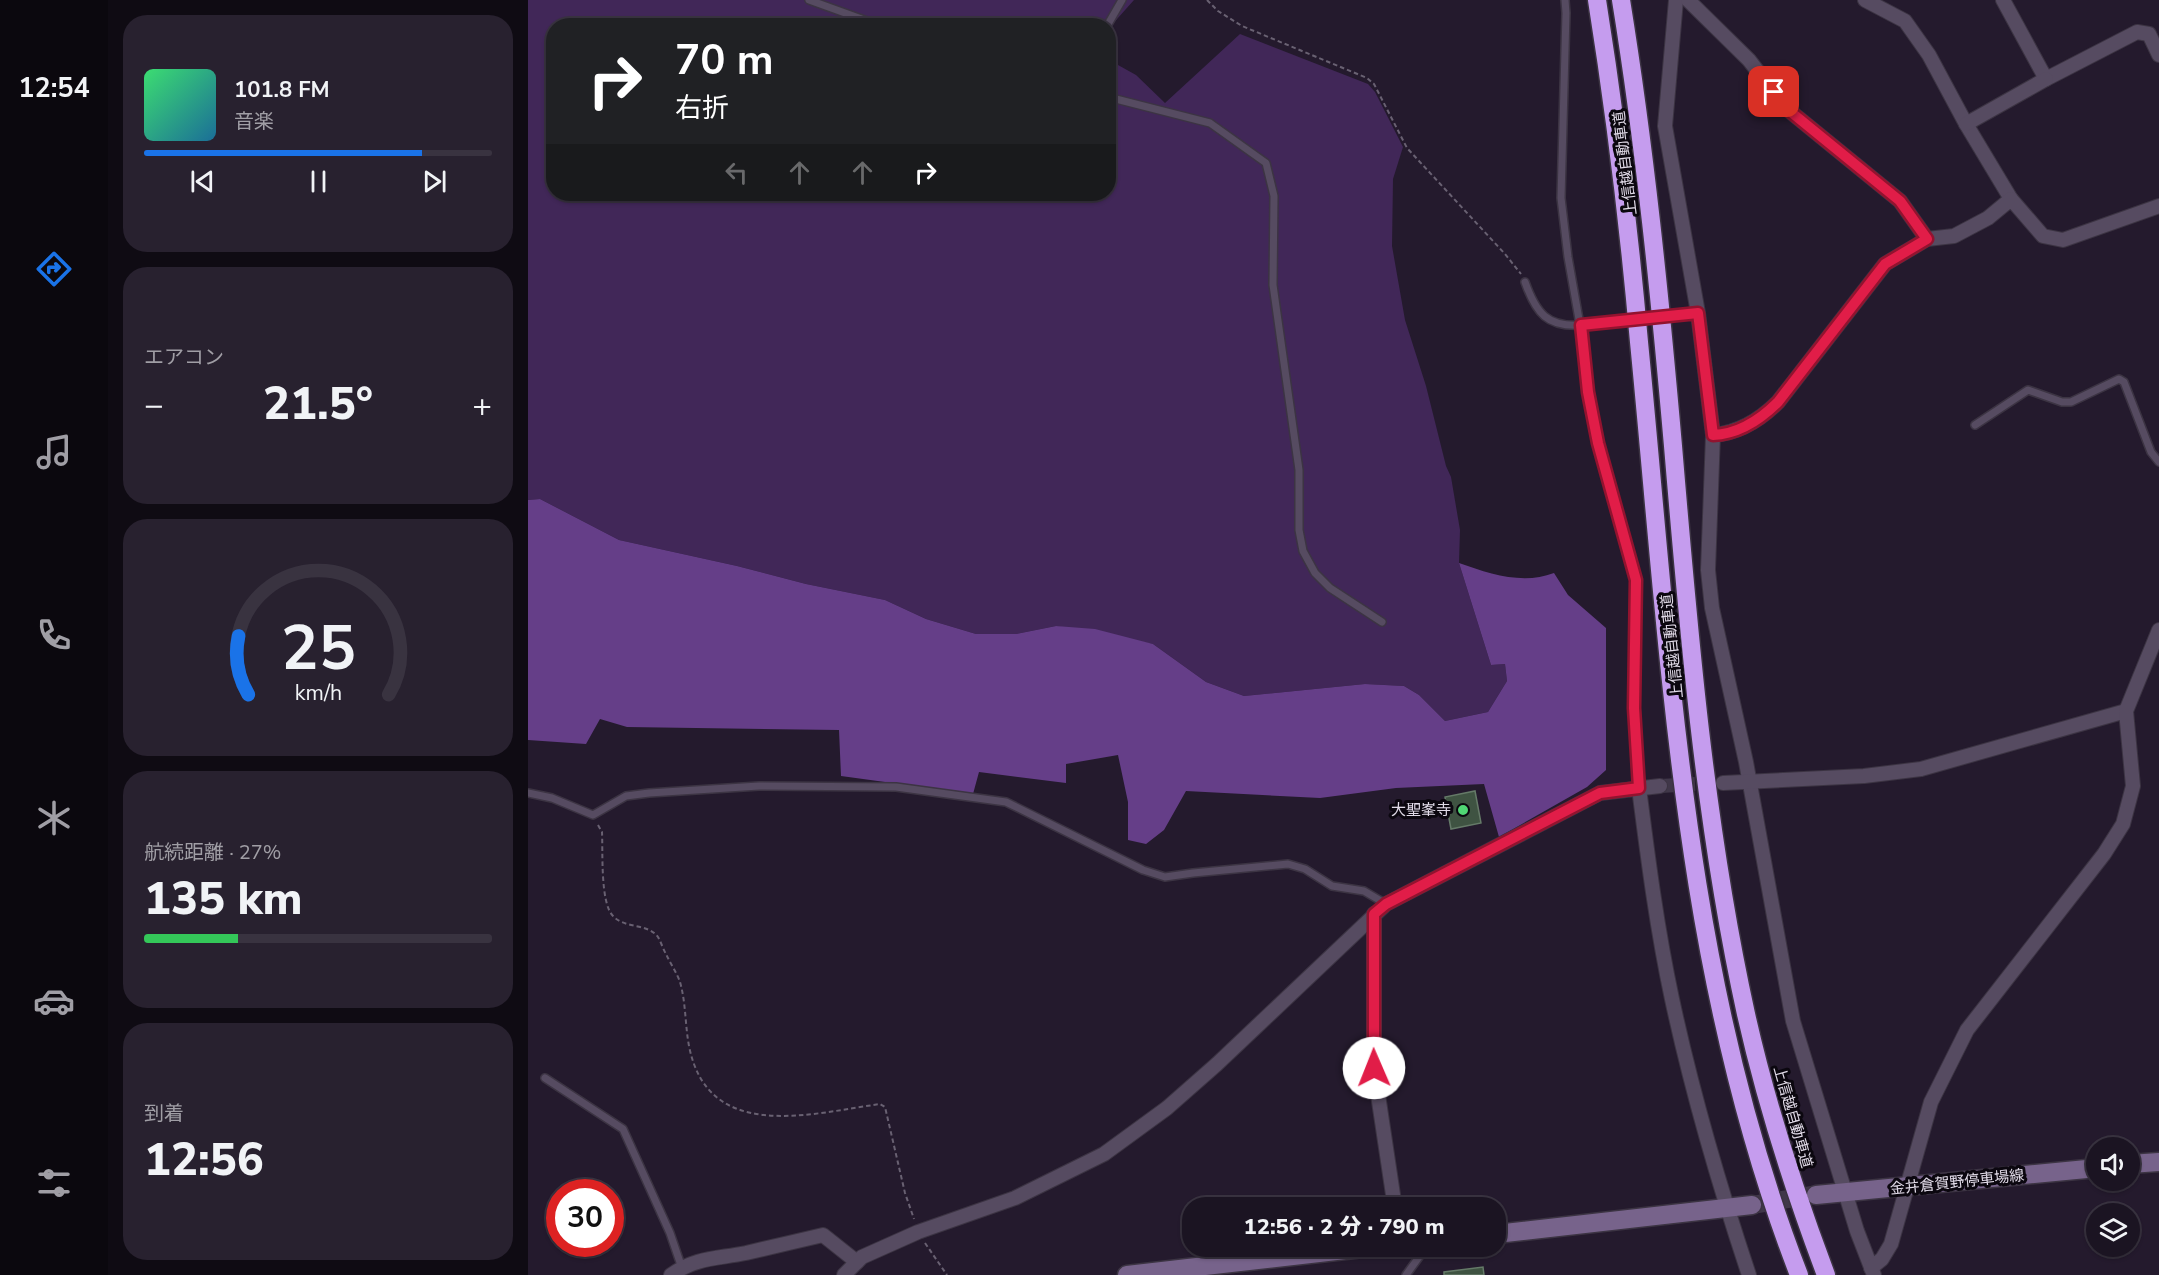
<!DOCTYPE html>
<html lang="ja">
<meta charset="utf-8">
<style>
:root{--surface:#1b1422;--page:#28212f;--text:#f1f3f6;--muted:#a09ea5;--line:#393340;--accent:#1a73e8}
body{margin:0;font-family:"Nunito Sans","Noto Sans JP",sans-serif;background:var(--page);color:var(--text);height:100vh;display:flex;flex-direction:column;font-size:22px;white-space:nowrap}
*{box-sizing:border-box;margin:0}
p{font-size:20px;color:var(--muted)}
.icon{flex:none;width:33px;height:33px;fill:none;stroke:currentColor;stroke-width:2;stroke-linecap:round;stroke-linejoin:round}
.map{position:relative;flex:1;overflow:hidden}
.details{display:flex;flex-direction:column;gap:15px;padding:15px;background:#0f0b13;width:420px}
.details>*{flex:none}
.hud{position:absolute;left:18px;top:18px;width:570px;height:183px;border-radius:24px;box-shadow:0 2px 4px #0004,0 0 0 2px var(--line);background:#202124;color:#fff;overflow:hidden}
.buttons{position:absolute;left:1558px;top:1137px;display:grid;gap:12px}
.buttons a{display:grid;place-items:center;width:54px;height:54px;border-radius:50%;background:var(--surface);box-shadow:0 2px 4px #0004,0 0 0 2px var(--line);font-size:30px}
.speed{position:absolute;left:18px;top:1179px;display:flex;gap:12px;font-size:30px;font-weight:700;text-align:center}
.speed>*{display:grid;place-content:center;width:78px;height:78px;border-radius:50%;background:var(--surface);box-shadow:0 2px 4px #0004,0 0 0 2px var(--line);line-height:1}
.speed .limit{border:9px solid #d22;background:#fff;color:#111}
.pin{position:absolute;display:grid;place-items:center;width:51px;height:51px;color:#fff;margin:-26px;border-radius:12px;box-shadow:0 3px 9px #0006}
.me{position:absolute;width:66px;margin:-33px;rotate:359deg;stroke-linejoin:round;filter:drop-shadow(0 0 4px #0008)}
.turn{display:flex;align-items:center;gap:21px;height:126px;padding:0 30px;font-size:27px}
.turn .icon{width:78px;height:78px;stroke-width:2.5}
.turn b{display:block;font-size:42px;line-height:51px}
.lanes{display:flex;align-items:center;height:57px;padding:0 30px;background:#0003;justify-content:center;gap:30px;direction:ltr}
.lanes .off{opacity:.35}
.big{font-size:45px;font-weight:800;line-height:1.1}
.details .tile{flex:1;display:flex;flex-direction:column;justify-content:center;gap:9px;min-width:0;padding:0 21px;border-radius:24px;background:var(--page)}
.details .dial{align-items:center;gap:0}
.dial svg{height:156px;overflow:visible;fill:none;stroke:var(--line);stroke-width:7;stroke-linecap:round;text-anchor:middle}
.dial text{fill:var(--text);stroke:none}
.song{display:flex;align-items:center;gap:18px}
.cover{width:72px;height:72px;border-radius:9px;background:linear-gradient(135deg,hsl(140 70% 55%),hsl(200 70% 35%))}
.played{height:6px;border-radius:3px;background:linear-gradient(90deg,var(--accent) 80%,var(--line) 80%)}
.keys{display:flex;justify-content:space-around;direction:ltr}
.heat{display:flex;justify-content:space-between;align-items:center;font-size:33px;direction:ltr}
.charge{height:9px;border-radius:4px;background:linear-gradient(90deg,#34c759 27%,var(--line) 0)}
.trip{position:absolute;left:654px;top:1197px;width:324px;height:60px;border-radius:24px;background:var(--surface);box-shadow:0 2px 4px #0004,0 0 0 2px var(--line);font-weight:800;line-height:60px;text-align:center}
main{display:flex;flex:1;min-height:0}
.dock{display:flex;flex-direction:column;width:108px;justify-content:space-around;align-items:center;background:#0b080e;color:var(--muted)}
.dock .icon{width:42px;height:42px}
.dock .selected{color:var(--accent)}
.dock b{font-size:27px;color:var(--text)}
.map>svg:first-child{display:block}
</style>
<main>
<nav class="dock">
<b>12:54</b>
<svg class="icon selected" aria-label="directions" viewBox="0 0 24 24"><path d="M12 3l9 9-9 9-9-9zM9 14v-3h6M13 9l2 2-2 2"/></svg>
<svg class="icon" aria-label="music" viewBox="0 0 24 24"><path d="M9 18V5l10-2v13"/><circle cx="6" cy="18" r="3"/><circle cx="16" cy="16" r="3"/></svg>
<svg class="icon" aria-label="phone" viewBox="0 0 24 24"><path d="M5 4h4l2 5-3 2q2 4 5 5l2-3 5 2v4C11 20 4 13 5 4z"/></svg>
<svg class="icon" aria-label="climate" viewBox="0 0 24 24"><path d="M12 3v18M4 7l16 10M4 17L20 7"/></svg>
<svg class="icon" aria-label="car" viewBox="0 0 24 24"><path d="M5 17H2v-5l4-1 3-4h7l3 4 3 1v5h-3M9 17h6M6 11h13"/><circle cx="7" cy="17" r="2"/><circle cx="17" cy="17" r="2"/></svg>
<svg class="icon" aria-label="filters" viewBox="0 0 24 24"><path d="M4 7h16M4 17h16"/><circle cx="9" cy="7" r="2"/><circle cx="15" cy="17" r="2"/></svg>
</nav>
<section class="details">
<div class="tile">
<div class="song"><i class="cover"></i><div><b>101.8 FM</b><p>音楽</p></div></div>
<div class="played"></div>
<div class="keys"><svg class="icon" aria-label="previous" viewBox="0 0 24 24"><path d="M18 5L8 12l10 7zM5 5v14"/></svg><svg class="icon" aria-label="pause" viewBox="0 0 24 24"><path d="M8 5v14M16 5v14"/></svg><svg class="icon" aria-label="next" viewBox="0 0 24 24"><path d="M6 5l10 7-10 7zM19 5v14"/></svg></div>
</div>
<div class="tile"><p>エアコン</p>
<div class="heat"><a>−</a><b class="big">21.5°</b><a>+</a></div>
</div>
<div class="tile dial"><svg viewBox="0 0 100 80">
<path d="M14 69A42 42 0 1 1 86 69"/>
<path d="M14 69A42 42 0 0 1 9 39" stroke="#1a73e8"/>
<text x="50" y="56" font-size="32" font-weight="700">25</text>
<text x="50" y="72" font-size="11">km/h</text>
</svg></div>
<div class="tile"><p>航続距離 · 27%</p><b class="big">135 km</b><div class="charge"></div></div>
<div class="tile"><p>到着</p><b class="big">12:56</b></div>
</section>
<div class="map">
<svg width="1631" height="1275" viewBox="0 0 1631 1275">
<rect width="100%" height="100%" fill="#241a2d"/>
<polygon fill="#412758" points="0,0 606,0 581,28 580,26 26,26 26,194 580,194 581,60 608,75 637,103 712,34 840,84 847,92 875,147 865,179 864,246 877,320 898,386 918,466 923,477 932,530 931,563 963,665 977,664 979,681 960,712 917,721 891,695 876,686 837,684 716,696 678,682 625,644 528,626 488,634 448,634 398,619 357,600 278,584 209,566 91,540 12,499 0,500"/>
<path fill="#653e88" d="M 12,499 L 91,540 L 209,566 L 278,584 L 357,600 L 398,619 L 448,634 L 488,634 L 528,626 L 567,629 L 625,644 L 678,682 L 716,696 L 837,684 L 876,686 L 891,695 L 917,721 L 960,712 L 979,681 L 977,664 L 963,665 L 931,563 C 962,574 995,585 1026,573 L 1040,595 L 1078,628 L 1078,770 L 1059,787 L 971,837 L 956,784 L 868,788 L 792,798 L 658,791 L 636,830 L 618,844 L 600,840 L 600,802 L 590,755 L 538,764 L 538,783 L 451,772 L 445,794 L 313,776 L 311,730 L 99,727 L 72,719 L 58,744 L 0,740 L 0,500 Z"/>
<g fill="#3f5342" stroke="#657a68" stroke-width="1.5">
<polygon points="947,791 953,823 923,829 917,797"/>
<polygon points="955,1267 956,1275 916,1275 916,1272"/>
</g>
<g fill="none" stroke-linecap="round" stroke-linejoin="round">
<polyline stroke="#403749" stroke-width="14" stroke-dasharray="14 7" stroke-linecap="butt" points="1132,786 1187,783"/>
<polyline stroke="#403749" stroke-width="18" stroke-dasharray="18 9" stroke-linecap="butt" points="1224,1205 1284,1195"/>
<g stroke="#3c3443" stroke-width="10">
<g id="lane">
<polyline points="281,0 353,26"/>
<polyline points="1037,0 1038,13 1033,198 1040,257 1052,325 1060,392 1084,497 1099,541 1109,580 1106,708 1111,788"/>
<polyline points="579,26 594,0"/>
<polyline points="580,97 682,123 738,163 746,196 745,285 771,470 771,530 775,551 787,573 802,588 854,622"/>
<path d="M 997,282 C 1008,313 1019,328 1055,325"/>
<polyline points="1447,425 1500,390 1534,402 1543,402 1591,379 1596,382 1623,452 1631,462"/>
<polyline points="0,793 24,798 65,815 98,796 121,793 231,786 368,787 478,802 615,870 637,877 665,873 760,864 777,869 804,886 836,891 858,904"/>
<polyline points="17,1078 95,1129 142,1233 154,1268"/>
<polyline points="878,1275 899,1246"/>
</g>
</g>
<g stroke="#3c3443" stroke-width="16">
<g id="street">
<polyline points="1148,0 1137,126 1170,313 1185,435 1180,570 1184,608 1218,762 1265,1021 1329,1231 1346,1275"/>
<polyline points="1160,0 1221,60 1258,108 1372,201 1399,239"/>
<polyline points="1337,0 1377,21 1401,55 1438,124 1483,199"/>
<polyline points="1475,0 1518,79 1609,32 1621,34 1631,55"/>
<polyline points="1438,124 1518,79"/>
<path d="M 1185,435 C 1211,433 1232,420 1250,402 L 1357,264 L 1399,239 L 1426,236 L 1460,218 L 1483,199 L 1515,236 L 1535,240 L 1631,206"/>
<polyline points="1195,783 1336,776 1393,769 1598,711"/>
<path d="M 1111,788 C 1120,859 1129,929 1144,999 C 1164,1092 1191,1185 1221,1275"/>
<polyline points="846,914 846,1068 867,1208"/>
<polyline points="1343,1268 1354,1259 1363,1244 1403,1102 1439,1030 1576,854 1595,824 1605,786 1598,711 1631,630"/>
<path d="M 143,1275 C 169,1257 188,1259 218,1253 C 244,1247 269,1241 295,1235 L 329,1262"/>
<polyline points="316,1275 334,1257 390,1232 487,1198 576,1154 639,1108 689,1064 858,904 1072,793 1132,786"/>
</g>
</g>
<g stroke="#3c3443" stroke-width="21">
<g id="secondary">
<polyline points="1602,1164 1631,1162"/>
<polyline points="1288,1195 1569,1168"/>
<polyline points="968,1234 1224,1205"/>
<polyline points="599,1275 852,1246"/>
</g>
</g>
<g stroke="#3c3443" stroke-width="21">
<g id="highway">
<path d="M 1069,0 C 1087,113 1101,228 1111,342 C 1142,657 1155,977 1271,1275"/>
<path d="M 1093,0 C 1117,148 1132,297 1145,446 C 1161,637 1177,827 1218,1014 C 1238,1103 1266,1190 1298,1275"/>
</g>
</g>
<g stroke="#696172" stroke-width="2" stroke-dasharray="4.5 3" stroke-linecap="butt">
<polyline points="679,0 690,11 714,26 839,78 846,84 879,148 977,254 993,274"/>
<path d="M 70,825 L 74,832 C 75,851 72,903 85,916 C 97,929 120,923 130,937 C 133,942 135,949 138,954 C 142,963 149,973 152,982 C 158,1003 157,1025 161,1046 C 180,1143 281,1114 352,1104 L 357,1107 L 377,1193 L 386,1219"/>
<polyline points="397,1243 419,1275"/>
</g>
<use href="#lane" stroke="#564b61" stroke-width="7"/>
<use href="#street" stroke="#564b61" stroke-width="14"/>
<use href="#secondary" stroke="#77638b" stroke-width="18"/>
<use href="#highway" stroke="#c59cee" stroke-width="18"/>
<g stroke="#3c3443" stroke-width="10" stroke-linecap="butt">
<polyline id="lane-bridge" points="1060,324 1161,313"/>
</g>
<use href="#lane-bridge" stroke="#564b61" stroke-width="7"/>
</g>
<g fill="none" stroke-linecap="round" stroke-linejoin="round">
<g stroke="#92132f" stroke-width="15">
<path id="route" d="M 846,1068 L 846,914 L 858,904 L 1072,793 L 1111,788 L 1106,708 L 1108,580 L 1070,443 L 1060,392 L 1053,325 L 1170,313 L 1185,435 C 1211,434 1232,420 1250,402 L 1357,264 L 1399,239 L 1372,201 L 1258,108 L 1246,92"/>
</g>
<use href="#route" stroke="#e11d48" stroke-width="10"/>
</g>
<circle fill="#50d674" stroke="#0b070f" stroke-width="2" cx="935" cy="810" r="6"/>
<g text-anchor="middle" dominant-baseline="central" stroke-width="6" stroke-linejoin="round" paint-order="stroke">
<g font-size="15" fill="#e1dbe8" stroke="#0b070f">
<text transform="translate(1097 163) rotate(-97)">上信越自動車道</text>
<text transform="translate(1144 646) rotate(-96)">上信越自動車道</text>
<text transform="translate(1265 1117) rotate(74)">上信越自動車道</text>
<text transform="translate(1429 1182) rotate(-6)">金井倉賀野停車場線</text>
</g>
<g font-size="15" fill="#e1dbe8" stroke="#0b070f" text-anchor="end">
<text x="923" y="810">大聖峯寺</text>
</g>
</g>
</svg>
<div class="buttons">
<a><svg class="icon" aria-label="sound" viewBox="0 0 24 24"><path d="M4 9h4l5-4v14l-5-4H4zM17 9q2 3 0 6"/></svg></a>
<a><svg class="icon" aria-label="layers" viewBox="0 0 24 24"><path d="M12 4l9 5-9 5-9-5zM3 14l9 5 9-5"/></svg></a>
</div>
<div class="speed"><div class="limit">30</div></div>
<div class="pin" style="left:1246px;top:92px;background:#d93025"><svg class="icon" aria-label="arrive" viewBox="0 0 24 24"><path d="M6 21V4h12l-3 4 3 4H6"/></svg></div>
<svg class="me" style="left:846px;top:1068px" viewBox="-20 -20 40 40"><circle r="19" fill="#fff"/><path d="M0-13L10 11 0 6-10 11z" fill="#e11d48"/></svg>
<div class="trip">12:56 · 2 分 · 790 m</div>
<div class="hud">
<div class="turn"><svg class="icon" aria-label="right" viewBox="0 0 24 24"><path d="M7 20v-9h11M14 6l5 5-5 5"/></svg><div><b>70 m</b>右折</div></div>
<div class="lanes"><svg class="icon off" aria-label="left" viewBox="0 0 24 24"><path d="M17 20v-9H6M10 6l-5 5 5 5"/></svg><svg class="icon off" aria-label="ahead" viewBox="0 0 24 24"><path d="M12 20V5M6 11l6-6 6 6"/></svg><svg class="icon off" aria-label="ahead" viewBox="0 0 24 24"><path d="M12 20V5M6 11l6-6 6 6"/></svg><svg class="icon" aria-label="right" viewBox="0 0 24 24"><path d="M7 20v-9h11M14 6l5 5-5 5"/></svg></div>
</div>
</div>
</main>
